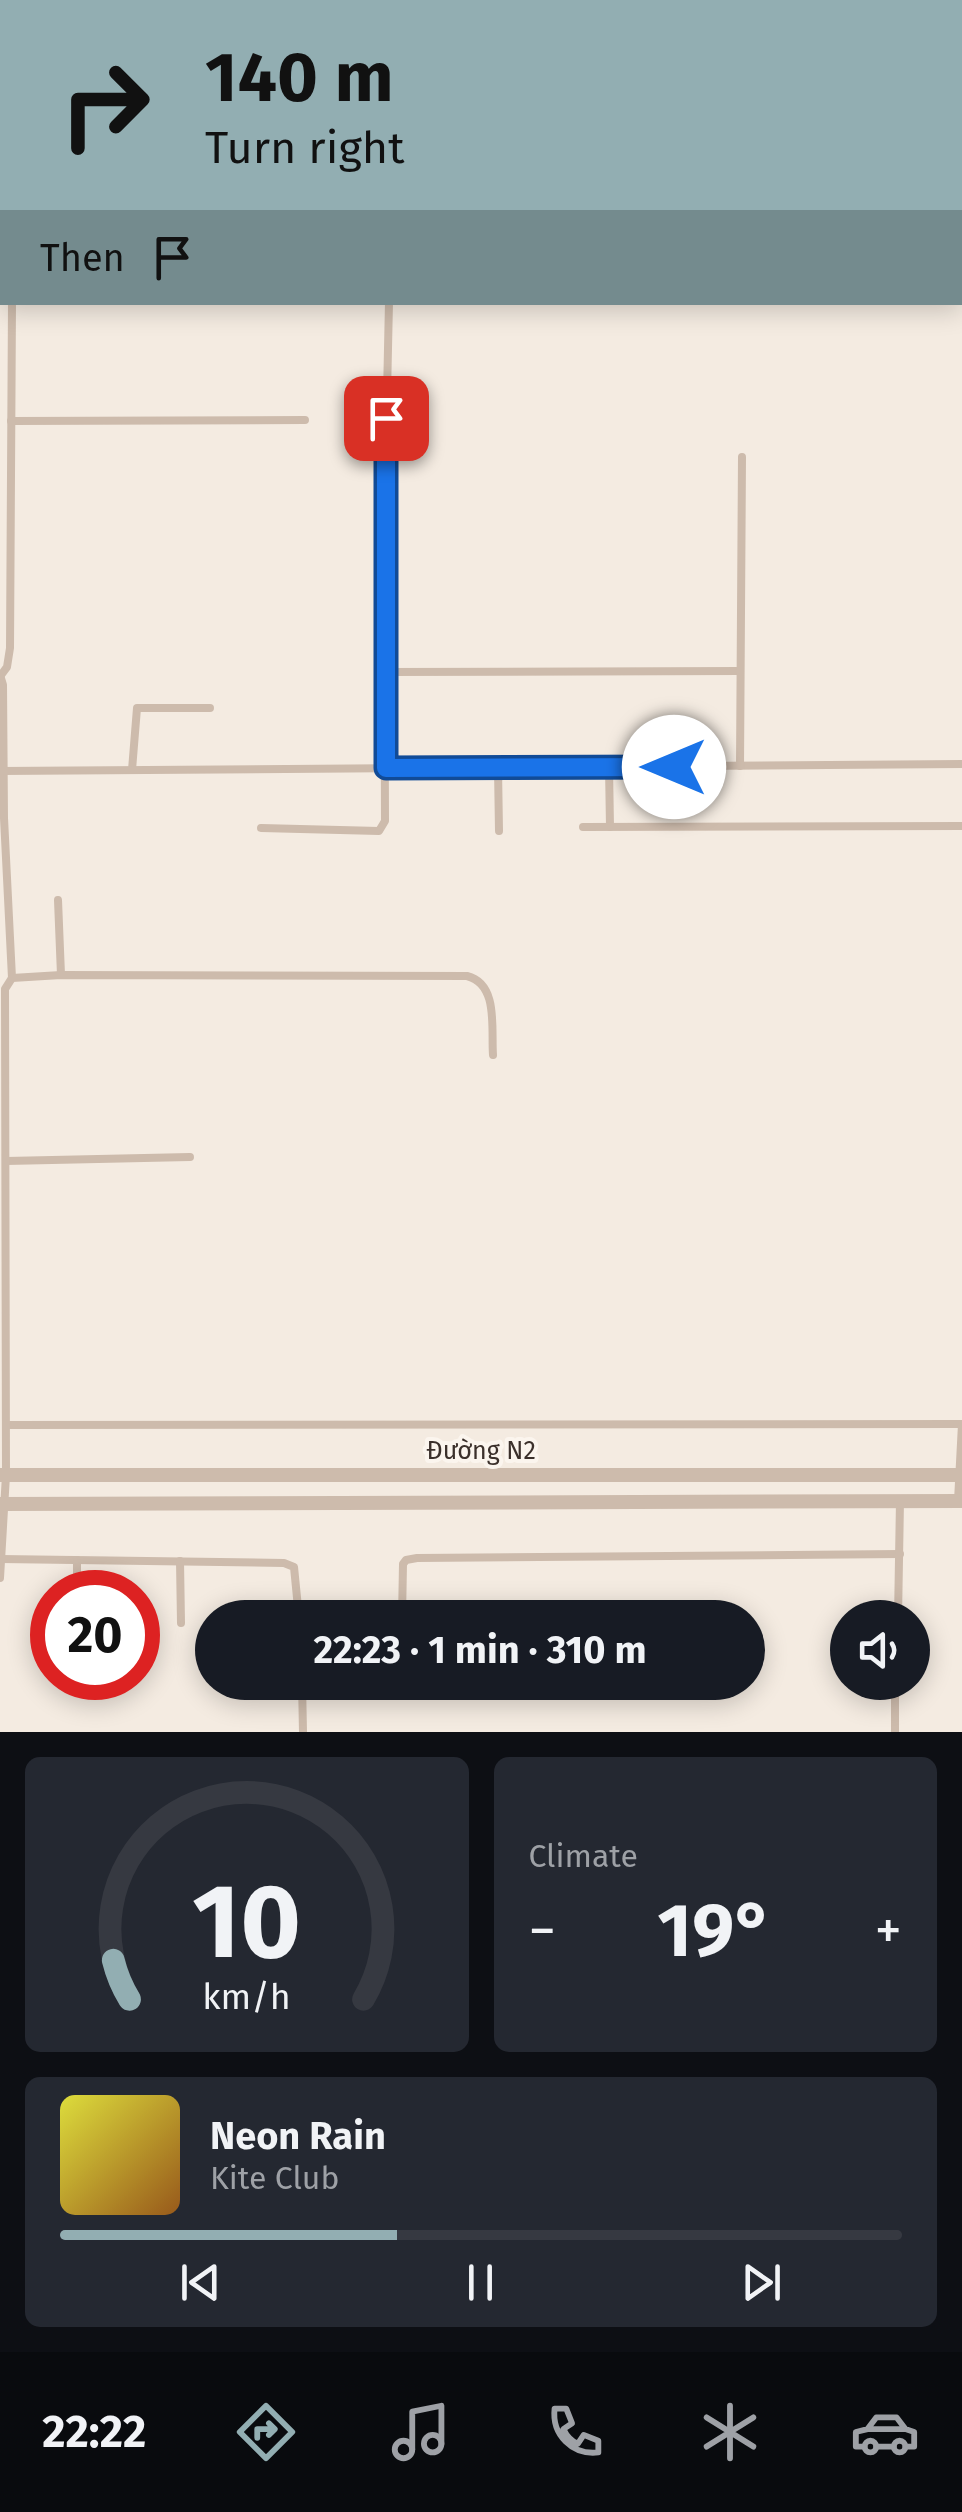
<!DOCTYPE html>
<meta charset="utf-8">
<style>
:root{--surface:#171b24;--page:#242831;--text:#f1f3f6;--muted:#9ea1a6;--line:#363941;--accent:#92aeb2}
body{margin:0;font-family:"Fira Sans",sans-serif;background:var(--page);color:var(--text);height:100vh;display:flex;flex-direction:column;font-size:38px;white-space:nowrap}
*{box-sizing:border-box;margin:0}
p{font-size:32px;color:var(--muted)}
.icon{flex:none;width:55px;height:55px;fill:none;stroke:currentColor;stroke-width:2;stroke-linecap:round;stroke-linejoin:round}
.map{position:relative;height:1732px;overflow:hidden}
.panel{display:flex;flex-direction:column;gap:25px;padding:25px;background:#0d0f14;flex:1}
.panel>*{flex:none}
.hud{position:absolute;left:0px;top:0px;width:962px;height:305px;box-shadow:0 5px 25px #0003;background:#92aeb2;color:#111;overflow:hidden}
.fabs{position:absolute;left:830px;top:1600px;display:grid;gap:20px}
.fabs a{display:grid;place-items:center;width:100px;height:100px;border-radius:50%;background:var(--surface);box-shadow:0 5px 25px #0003;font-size:50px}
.speed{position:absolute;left:30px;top:1570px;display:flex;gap:20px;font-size:50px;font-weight:700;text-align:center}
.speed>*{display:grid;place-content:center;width:130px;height:130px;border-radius:50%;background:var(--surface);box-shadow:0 5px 25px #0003;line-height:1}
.speed .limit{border:15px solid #d22;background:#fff;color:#111}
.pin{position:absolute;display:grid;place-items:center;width:85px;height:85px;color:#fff;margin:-42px;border-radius:20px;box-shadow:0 5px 15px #0006}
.me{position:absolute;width:110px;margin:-55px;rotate:270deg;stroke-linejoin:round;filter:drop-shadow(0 0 8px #0008)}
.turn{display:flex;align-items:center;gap:35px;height:210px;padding:0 40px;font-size:45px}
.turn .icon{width:130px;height:130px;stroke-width:2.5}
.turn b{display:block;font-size:70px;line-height:85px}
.then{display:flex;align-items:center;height:95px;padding:0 40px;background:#0003;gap:20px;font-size:38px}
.big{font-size:75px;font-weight:700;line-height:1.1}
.panel .card{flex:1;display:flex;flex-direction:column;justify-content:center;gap:15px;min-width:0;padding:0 35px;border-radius:15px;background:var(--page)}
.panel .dial{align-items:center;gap:0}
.dial svg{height:260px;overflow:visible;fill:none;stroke:var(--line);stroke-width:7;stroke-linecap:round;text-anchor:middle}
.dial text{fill:var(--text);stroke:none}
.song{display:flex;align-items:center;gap:30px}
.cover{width:120px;height:120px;border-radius:15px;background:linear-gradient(135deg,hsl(60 70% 55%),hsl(30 70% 35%))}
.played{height:10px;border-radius:5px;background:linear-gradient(90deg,var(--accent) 40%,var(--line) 40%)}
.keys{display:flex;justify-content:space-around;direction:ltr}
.heat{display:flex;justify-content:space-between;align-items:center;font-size:55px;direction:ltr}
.panel .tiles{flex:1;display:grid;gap:25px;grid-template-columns:1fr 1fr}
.card:last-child{grid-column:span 2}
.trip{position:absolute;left:195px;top:1600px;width:570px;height:100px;border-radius:50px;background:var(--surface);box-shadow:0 5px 25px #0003;font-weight:700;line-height:100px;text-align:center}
.tab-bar{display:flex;height:160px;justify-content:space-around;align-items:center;background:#090b0e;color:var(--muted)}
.tab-bar .icon{width:70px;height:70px}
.tab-bar .on{color:var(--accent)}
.tab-bar b{font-size:45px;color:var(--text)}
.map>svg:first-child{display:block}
</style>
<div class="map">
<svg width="962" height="1732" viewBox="0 0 962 1732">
<rect width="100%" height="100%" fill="#f4ebe1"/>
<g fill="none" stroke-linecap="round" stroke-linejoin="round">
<g stroke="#cdbbac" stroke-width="8">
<polyline points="612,0 612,2"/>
<polyline points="0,162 2,162"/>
<polyline points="960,163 962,163"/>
<polyline points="0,202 2,203"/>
<polyline points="960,211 962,211"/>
<polyline points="11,421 305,420"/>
<polyline points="385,672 740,671"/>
<polyline points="0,675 3,685 4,818 12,978"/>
<polyline points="1,675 7,667 10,648 12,302"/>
<polyline points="740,766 742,457"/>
<polyline points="609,767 610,827"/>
<polyline points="498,768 499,831"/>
<polyline points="132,770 137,708 210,708"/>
<polyline points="0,771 962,764"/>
<polyline points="583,827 962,826"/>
<polyline points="261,828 379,831 385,821 384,534 389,302"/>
<polyline points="58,900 61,975"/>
<polyline points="6,1161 190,1157"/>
<polyline points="6,1425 960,1424"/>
<polyline points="958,1501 962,1424"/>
<polyline points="1,1559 284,1563 294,1567 299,1618"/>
<polyline points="180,1561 181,1623"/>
<path d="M 0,1578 L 6,1475 L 5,989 L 12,978 L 61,975 L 467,976 C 499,984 491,1029 493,1055"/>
<polyline points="77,1592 77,1560"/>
<polyline points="402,1618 403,1564 406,1560 417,1558 900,1554"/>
<polyline points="898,1618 900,1501"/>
<polyline points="302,1682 303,1732"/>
<polyline points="895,1732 895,1682"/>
</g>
<g stroke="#cdbbac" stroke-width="14">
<polyline points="0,1475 962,1475"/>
<polyline points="0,1504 962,1501"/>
</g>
</g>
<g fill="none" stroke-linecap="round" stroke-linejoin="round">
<g stroke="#114b97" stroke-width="25">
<polyline id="route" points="386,418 386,768 674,767"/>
</g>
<use href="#route" stroke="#1a73e8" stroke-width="18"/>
</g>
<g text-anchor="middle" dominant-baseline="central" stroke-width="8" stroke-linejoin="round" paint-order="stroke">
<g font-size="25" fill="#3b302b" stroke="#fbf5ee">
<text x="481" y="1451">Đường N2</text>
</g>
</g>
</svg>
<div class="fabs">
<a><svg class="icon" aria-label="sound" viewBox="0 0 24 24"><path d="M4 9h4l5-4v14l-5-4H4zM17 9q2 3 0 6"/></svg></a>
</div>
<div class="speed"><div class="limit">20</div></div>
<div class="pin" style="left:386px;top:418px;background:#d93025"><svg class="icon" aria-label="arrive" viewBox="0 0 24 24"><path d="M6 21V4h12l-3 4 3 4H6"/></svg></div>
<svg class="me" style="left:674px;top:767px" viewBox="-20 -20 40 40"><circle r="19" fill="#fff"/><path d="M0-13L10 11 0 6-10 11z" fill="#1a73e8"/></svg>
<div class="trip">22:23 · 1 min · 310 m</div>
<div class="hud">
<div class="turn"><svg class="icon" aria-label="right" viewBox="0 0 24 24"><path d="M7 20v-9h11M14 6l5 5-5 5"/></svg><div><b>140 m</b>Turn right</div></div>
<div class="then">Then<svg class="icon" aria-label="arrive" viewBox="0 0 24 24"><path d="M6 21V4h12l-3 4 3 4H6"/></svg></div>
</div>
</div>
<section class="panel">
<div class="tiles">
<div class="card dial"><svg viewBox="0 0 100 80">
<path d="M14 69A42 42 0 1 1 86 69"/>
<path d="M14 69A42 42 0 0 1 9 57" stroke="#92aeb2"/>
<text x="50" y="56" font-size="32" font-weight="700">10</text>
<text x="50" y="72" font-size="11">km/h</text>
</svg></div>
<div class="card"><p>Climate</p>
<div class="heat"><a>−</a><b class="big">19°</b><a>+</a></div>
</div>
<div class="card">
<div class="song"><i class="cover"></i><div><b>Neon Rain</b><p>Kite Club</p></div></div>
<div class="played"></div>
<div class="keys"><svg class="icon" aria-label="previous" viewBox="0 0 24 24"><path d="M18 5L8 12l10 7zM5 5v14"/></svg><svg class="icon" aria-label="pause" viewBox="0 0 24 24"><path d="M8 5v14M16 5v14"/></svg><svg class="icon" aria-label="next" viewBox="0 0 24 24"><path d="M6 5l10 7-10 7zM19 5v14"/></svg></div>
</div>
</div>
</section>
<nav class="tab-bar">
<b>22:22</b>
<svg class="icon on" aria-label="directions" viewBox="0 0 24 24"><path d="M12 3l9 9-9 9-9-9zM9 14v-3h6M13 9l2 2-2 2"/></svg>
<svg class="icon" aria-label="music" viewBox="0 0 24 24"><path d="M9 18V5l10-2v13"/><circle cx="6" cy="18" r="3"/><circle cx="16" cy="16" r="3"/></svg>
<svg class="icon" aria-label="phone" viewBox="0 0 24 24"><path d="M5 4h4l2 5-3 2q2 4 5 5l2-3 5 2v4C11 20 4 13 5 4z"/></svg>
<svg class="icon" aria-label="climate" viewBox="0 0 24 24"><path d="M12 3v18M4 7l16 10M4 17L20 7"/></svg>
<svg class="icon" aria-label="car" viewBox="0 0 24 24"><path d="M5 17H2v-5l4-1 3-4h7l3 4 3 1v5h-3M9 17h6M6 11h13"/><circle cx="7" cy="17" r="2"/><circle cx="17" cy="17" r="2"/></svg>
</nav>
